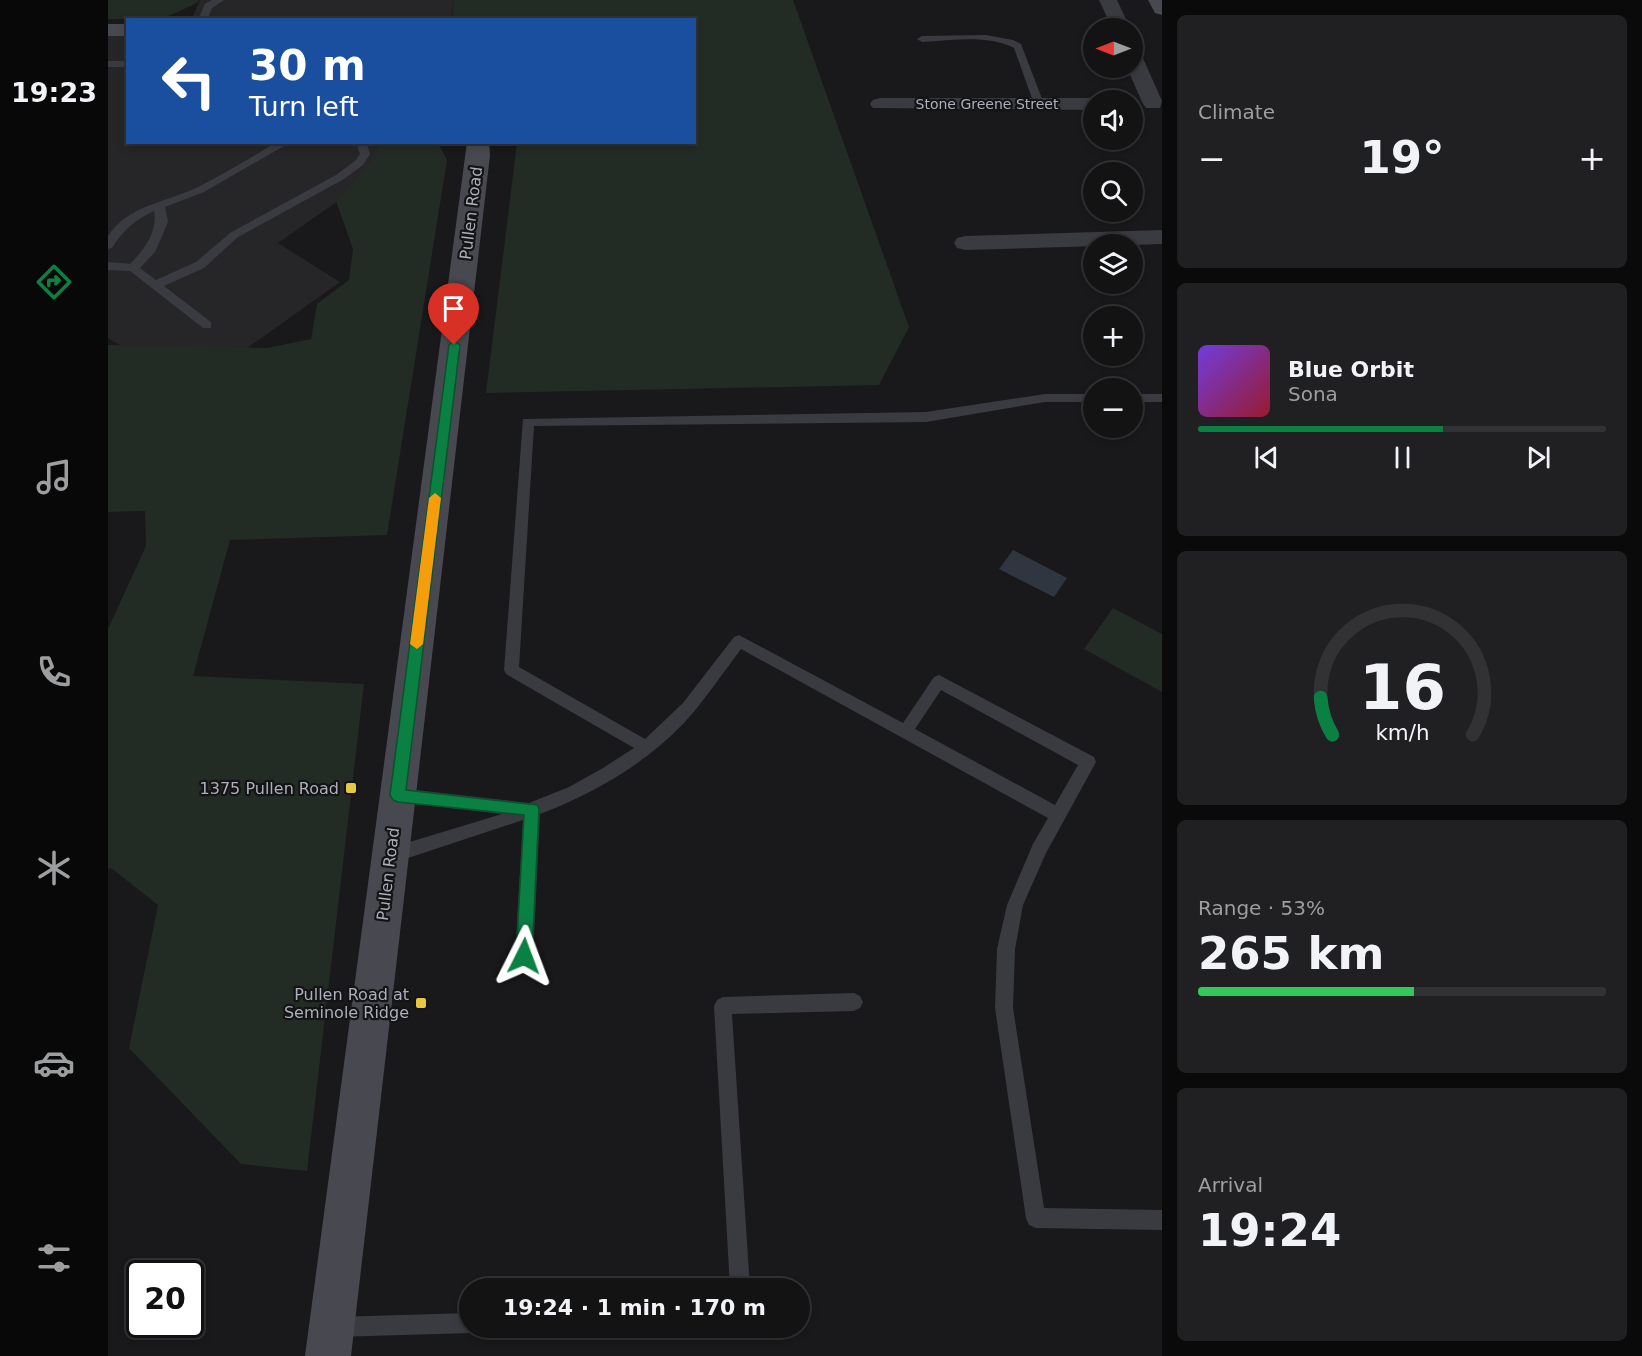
<!DOCTYPE html>
<meta charset="utf-8">
<style>
:root{--surface:#131314;--page:#202022;--text:#f1f3f6;--muted:#9d9ea0;--line:#323234;--accent:#0b8043}
body{margin:0;font-family:"DejaVu Sans",sans-serif;background:var(--page);color:var(--text);height:100vh;display:flex;flex-direction:column;font-size:22px;white-space:nowrap}
*{box-sizing:border-box;margin:0}
p{font-size:20px;color:var(--muted)}
.icon{flex:none;width:33px;height:33px;fill:none;stroke:currentColor;stroke-width:2;stroke-linecap:round;stroke-linejoin:round}
.map{position:relative;flex:1;overflow:hidden}
.side{display:flex;flex-direction:column;gap:15px;padding:15px;background:#0a0a0b;width:480px}
.side>*{flex:none}
.guide{position:absolute;left:18px;top:18px;width:570px;height:126px;border-radius:0px;box-shadow:0 3px 9px #0003,0 0 0 2px var(--line);background:#1a4fa0;color:#fff;overflow:hidden}
.needle{width:39px;rotate:270deg}
.buttons{position:absolute;left:975px;top:18px;display:grid;gap:12px}
.buttons a{display:grid;place-items:center;width:60px;height:60px;border-radius:50%;background:var(--surface);box-shadow:0 3px 9px #0003,0 0 0 2px var(--line);font-size:30px}
.speed{position:absolute;left:18px;top:1260px;display:flex;gap:12px;font-size:30px;font-weight:700;text-align:center}
.speed>*{display:grid;place-content:center;width:78px;height:78px;border-radius:50%;background:var(--surface);box-shadow:0 3px 9px #0003,0 0 0 2px var(--line);line-height:1}
.speed .limit{border:3px solid #111;border-radius:9px;background:#fff;color:#111}
.pin{position:absolute;display:grid;place-items:center;width:51px;height:51px;color:#fff;margin:-62px -26px;border-radius:50% 50% 50% 0;rotate:-45deg;box-shadow:0 0 6px #0007}
.pin .icon{rotate:45deg}
.me{position:absolute;width:66px;margin:-33px;rotate:3deg;stroke-linejoin:round;filter:drop-shadow(0 0 4px #0008)}
.turn{display:flex;align-items:center;gap:21px;height:126px;padding:0 24px;font-size:27px}
.turn .icon{width:78px;height:78px;stroke-width:2.5}
.turn b{display:block;font-size:42px;line-height:51px}
.big{font-size:45px;font-weight:600;line-height:1.1}
.side .card{flex:1;display:flex;flex-direction:column;justify-content:center;gap:9px;min-width:0;padding:0 21px;border-radius:9px;background:var(--page)}
.side .dial{align-items:center;gap:0}
.dial svg{height:156px;overflow:visible;fill:none;stroke:var(--line);stroke-width:7;stroke-linecap:round;text-anchor:middle}
.dial text{fill:var(--text);stroke:none}
.song{display:flex;align-items:center;gap:18px}
.cover{width:72px;height:72px;border-radius:9px;background:linear-gradient(135deg,hsl(260 70% 55%),hsl(350 70% 35%))}
.played{height:6px;border-radius:3px;background:linear-gradient(90deg,var(--accent) 60%,var(--line) 60%)}
.keys{display:flex;justify-content:space-around;direction:ltr}
.heat{display:flex;justify-content:space-between;align-items:center;font-size:33px;direction:ltr}
.charge{height:9px;border-radius:4px;background:linear-gradient(90deg,#34c759 53%,var(--line) 0)}
.trip{position:absolute;left:351px;top:1278px;width:351px;height:60px;border-radius:30px;background:var(--surface);box-shadow:0 3px 9px #0003,0 0 0 2px var(--line);font-weight:600;line-height:60px;text-align:center}
main{display:flex;flex:1;min-height:0}
.menu{display:flex;flex-direction:column;width:108px;justify-content:space-around;align-items:center;background:#080808;color:var(--muted)}
.menu .icon{width:42px;height:42px}
.menu .selected{color:var(--accent)}
.menu b{font-size:27px;color:var(--text)}
.map>svg:first-child{display:block}
</style>
<main>
<nav class="menu">
<b>19:23</b>
<svg class="icon selected" aria-label="directions" viewBox="0 0 24 24"><path d="M12 3l9 9-9 9-9-9zM9 14v-3h6M13 9l2 2-2 2"/></svg>
<svg class="icon" aria-label="music" viewBox="0 0 24 24"><path d="M9 18V5l10-2v13"/><circle cx="6" cy="18" r="3"/><circle cx="16" cy="16" r="3"/></svg>
<svg class="icon" aria-label="phone" viewBox="0 0 24 24"><path d="M5 4h4l2 5-3 2q2 4 5 5l2-3 5 2v4C11 20 4 13 5 4z"/></svg>
<svg class="icon" aria-label="climate" viewBox="0 0 24 24"><path d="M12 3v18M4 7l16 10M4 17L20 7"/></svg>
<svg class="icon" aria-label="car" viewBox="0 0 24 24"><path d="M5 17H2v-5l4-1 3-4h7l3 4 3 1v5h-3M9 17h6M6 11h13"/><circle cx="7" cy="17" r="2"/><circle cx="17" cy="17" r="2"/></svg>
<svg class="icon" aria-label="filters" viewBox="0 0 24 24"><path d="M4 7h16M4 17h16"/><circle cx="9" cy="7" r="2"/><circle cx="15" cy="17" r="2"/></svg>
</nav>
<div class="map">
<svg width="1054" height="1356" viewBox="0 0 1054 1356">
<rect width="100%" height="100%" fill="#19191b"/>
<g fill="#262528">
<polygon points="92,0 346,0 343,19 84,18"/>
<polygon points="0,36 19,36 20,142 299,142 307,147 170,243 232,282 83,388 0,338"/>
</g>
<g fill="#232b25">
<polygon points="0,0 91,0 89,3 54,19 0,19"/>
<polygon points="346,0 685,0 801,327 771,385 378,393 409,143 586,142 586,20 344,19"/>
<polygon points="271,143 330,143 339,160 279,535 122,540 85,676 256,684 199,1171 133,1164 21,1048 50,905 3,868 0,869 0,629 38,546 37,511 0,512 0,345 159,348 203,339 209,304 241,280 245,249 228,201 268,157"/>
<polygon points="1005,608 1054,634 1054,692 976,649"/>
</g>
<polygon fill="#30363f" points="905,550 959,578 946,597 891,569"/>
<g fill="none" stroke-linecap="round" stroke-linejoin="round">
<g fill="#3a3b40" fill-rule="evenodd">
<polygon points="104,0 116,0 104,8 99,20 90,20 97,4"/>
<path d="M 878,35 L 905,40 L 913,44 L 936,104 L 935,106 L 926,104 L 906,48 C 879,34 843,41 814,42 L 809,39 L 814,36 Z"/>
<rect x="0" y="61" width="20" height="6"/>
<path d="M 169,142 L 183,142 L 96,192 L 57,207 L 60,222 L 47,252 L 32,268 L 48,280 L 88,262 L 122,233 L 228,175 L 247,161 L 252,154 L 249,146 L 245,142 L 258,142 L 262,154 L 255,165 L 236,179 L 130,237 L 96,268 L 56,286 L 103,322 L 103,328 L 95,328 L 22,271 L 0,270 L 0,262 L 22,264 C 36,250 50,232 46,211 C 27,220 15,230 4,248 L 0,249 L 0,236 C 19,206 58,202 88,188 C 116,174 142,158 169,142 Z"/>
<path d="M 937,394 L 986,394 L 986,402 L 937,402 L 818,422 L 426,426 L 411,667 L 537,739 L 575,703 L 626,637 L 631,635 L 795,723 L 826,677 L 831,675 L 986,757 L 988,762 L 938,853 L 915,905 L 907,949 L 905,1008 L 936,1208 L 1054,1210 L 1054,1230 L 928,1228 L 921,1225 L 918,1218 L 887,1008 L 889,949 L 899,905 L 925,844 L 940,818 L 633,649 C 614,674 597,700 576,723 C 537,764 485,794 432,814 L 425,956 L 422,962 L 416,964 L 410,962 L 407,956 L 415,820 L 282,864 L 276,861 L 274,856 L 276,851 L 282,848 L 394,814 L 290,802 L 284,800 L 282,795 L 284,790 L 290,788 L 421,803 L 461,787 L 495,768 L 526,748 L 398,674 L 396,670 L 415,419 L 818,412 ZM 833,690 L 970,765 L 947,805 L 807,729 Z"/>
<rect x="1024" y="394" width="30" height="8"/>
<polygon points="746,993 752,996 755,1002 752,1008 746,1011 624,1014 642,1288 622,1288 606,1006 609,1000 615,997"/>
<polygon points="362,1313 362,1328 370,1328 362,1333 227,1337 220,1334 217,1327 220,1320 227,1317"/>
</g>
<g fill="#3a3b40" fill-rule="evenodd">
<polygon points="991,0 1009,0 1022,28 1004,28"/>
<polygon points="1024,50 1031,52 1034,56 1054,101 1052,108 1038,108 1035,104 1019,68 1024,68"/>
<polygon points="772,98 986,98 994,100 986,100 986,110 765,108 762,104 765,100"/>
<polygon points="1054,230 1054,244 857,250 849,248 846,243 849,238 857,236"/>
</g>
<g fill="#484950" fill-rule="evenodd">
<polygon points="1040,0 1054,0 1054,15 1047,13"/>
<rect x="0" y="24" width="20" height="12"/>
<polygon points="359,142 381,142 382,155 243,1356 197,1356"/>
</g>
</g>
<polygon fill="#0b8043" stroke="#07532c" stroke-width="1.5" points="346,341 352,345 298,790 429,805 431,809 424,956 421,961 416,964 410,961 408,956 416,815 290,802 285,800 282,795 341,345"/>
<polygon fill="#f59e0b" points="327,493 333,498 315,644 309,649 302,644 321,498"/>
<g fill="#e9c743" stroke="#141416" stroke-width="2">
<rect x="237" y="782" width="12" height="12" rx="3"/>
<rect x="307" y="997" width="12" height="12" rx="3"/>
</g>
<g text-anchor="middle" dominant-baseline="central" stroke-width="4.5" stroke-linejoin="round" paint-order="stroke">
<g font-size="14" fill="#acafba" stroke="#141416">
<text x="879" y="104">Stone Greene Street</text>
</g>
<g font-size="16" fill="#acafba" stroke="#141416">
<text transform="translate(363 213) rotate(-83)">Pullen Road</text>
<text transform="translate(280 874) rotate(-83)">Pullen Road</text>
</g>
<g font-size="16" fill="#acafba" stroke="#141416" text-anchor="end">
<text x="231" y="788">1375 Pullen Road</text>
<text x="301" y="994">Pullen Road at<tspan x="301" dy="18">Seminole Ridge</tspan></text>
</g>
</g>
</svg>
<div class="buttons">
<a><svg class="needle" viewBox="-14 -14 28 28"><path d="M0-13l5 13h-10z" fill="#e53935"/><path d="M0 13l5-13h-10z" fill="#9d9ea0"/></svg></a>
<a><svg class="icon" aria-label="sound" viewBox="0 0 24 24"><path d="M4 9h4l5-4v14l-5-4H4zM17 9q2 3 0 6"/></svg></a>
<a><svg class="icon" aria-label="search" viewBox="0 0 24 24"><circle cx="10" cy="10" r="6"/><path d="M15 15l6 6"/></svg></a>
<a><svg class="icon" aria-label="layers" viewBox="0 0 24 24"><path d="M12 4l9 5-9 5-9-5zM3 14l9 5 9-5"/></svg></a>
<a>+</a>
<a>−</a>
</div>
<div class="speed"><div class="limit">20</div></div>
<div class="pin" style="left:346px;top:345px;background:#d93025"><svg class="icon" aria-label="arrive" viewBox="0 0 24 24"><path d="M6 21V4h12l-3 4 3 4H6"/></svg></div>
<svg class="me" style="left:416px;top:956px" viewBox="-20 -20 40 40"><path d="M0-17L14 15 0 8-14 15z" fill="#0b8043" stroke="#fff" stroke-width="4"/></svg>
<div class="trip">19:24 · 1 min · 170 m</div>
<div class="guide">
<div class="turn"><svg class="icon" aria-label="left" viewBox="0 0 24 24"><path d="M17 20v-9H6M10 6l-5 5 5 5"/></svg><div><b>30 m</b>Turn left</div></div>
</div>
</div>
<section class="side">
<div class="card"><p>Climate</p>
<div class="heat"><a>−</a><b class="big">19°</b><a>+</a></div>
</div>
<div class="card">
<div class="song"><i class="cover"></i><div><b>Blue Orbit</b><p>Sona</p></div></div>
<div class="played"></div>
<div class="keys"><svg class="icon" aria-label="previous" viewBox="0 0 24 24"><path d="M18 5L8 12l10 7zM5 5v14"/></svg><svg class="icon" aria-label="pause" viewBox="0 0 24 24"><path d="M8 5v14M16 5v14"/></svg><svg class="icon" aria-label="next" viewBox="0 0 24 24"><path d="M6 5l10 7-10 7zM19 5v14"/></svg></div>
</div>
<div class="card dial"><svg viewBox="0 0 100 80">
<path d="M14 69A42 42 0 1 1 86 69"/>
<path d="M14 69A42 42 0 0 1 8 50" stroke="#0b8043"/>
<text x="50" y="56" font-size="32" font-weight="700">16</text>
<text x="50" y="72" font-size="11">km/h</text>
</svg></div>
<div class="card"><p>Range · 53%</p><b class="big">265 km</b><div class="charge"></div></div>
<div class="card"><p>Arrival</p><b class="big">19:24</b></div>
</section>
</main>
